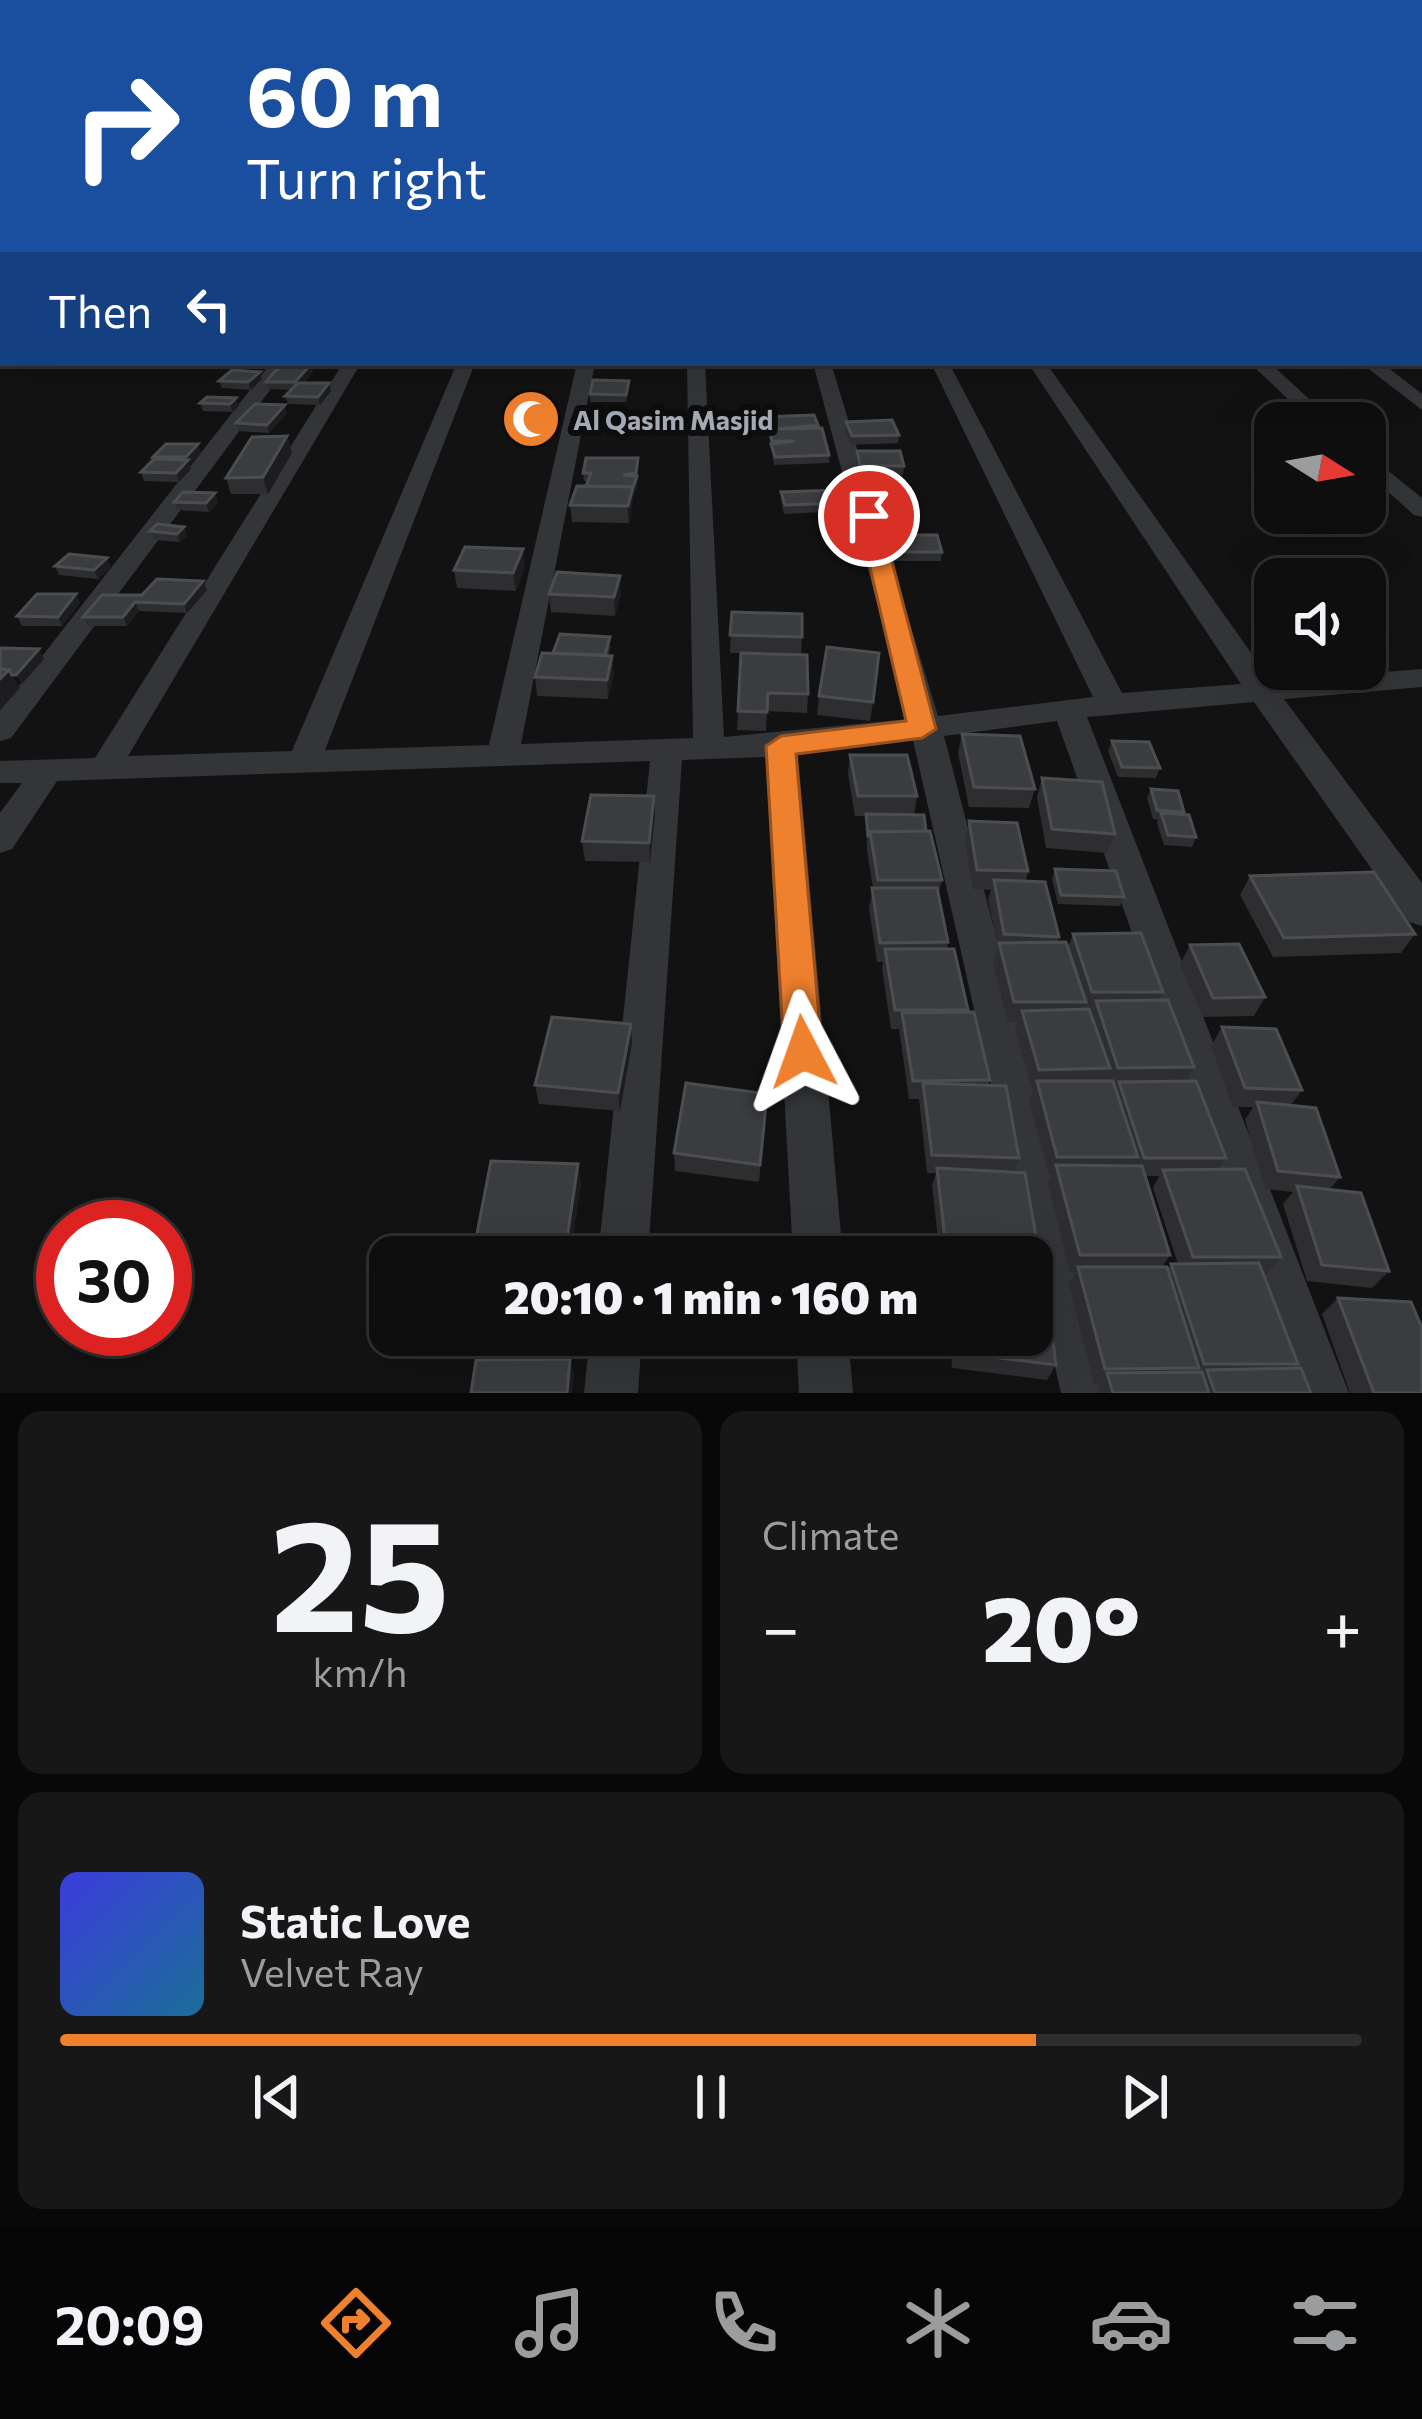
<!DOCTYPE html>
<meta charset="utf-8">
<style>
:root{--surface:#0e0e0e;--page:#171717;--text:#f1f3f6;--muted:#9b9c9e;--line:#2e2e2e;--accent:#ef802e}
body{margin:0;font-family:Commissioner,sans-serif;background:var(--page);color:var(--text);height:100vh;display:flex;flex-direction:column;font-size:45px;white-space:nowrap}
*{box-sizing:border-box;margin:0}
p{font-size:39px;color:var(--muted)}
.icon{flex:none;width:66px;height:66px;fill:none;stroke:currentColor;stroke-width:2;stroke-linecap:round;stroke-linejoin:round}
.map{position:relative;height:1393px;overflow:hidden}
.sheet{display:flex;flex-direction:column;gap:18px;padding:18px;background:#080808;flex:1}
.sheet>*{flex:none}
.top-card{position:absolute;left:0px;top:0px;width:1422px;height:366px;box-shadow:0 12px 48px #0002,0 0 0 3px var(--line);background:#1a4fa0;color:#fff;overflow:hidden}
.needle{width:78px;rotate:101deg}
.fabs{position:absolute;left:1254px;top:402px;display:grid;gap:24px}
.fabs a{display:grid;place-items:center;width:132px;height:132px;border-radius:24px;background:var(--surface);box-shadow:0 12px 48px #0002,0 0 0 3px var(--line);font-size:60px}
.speed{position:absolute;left:36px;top:1200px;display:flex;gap:24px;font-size:60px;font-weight:700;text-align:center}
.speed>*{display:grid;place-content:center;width:156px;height:156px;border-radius:50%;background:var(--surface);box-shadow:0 12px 48px #0002,0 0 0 3px var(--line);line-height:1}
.speed .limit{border:18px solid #d22;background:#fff;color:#111}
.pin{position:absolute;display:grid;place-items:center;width:102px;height:102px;color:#fff;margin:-51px;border:6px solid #fff;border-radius:50%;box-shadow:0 3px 12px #0007}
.me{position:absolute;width:132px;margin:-66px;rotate:356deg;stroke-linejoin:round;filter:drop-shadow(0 0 9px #0008)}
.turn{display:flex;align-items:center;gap:42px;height:252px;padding:0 48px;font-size:54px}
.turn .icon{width:156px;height:156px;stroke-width:2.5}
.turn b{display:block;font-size:84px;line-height:102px}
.then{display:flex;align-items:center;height:114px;padding:0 48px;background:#0003;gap:24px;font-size:45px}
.big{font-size:90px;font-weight:800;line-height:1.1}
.sheet .card{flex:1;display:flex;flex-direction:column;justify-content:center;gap:18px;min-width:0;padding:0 42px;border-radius:24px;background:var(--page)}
.sheet .dial{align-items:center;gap:0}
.dial b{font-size:156px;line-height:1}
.song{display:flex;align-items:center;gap:36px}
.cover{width:144px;height:144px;border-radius:18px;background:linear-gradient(135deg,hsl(240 70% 55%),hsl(200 70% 35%))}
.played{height:12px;border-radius:6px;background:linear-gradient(90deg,var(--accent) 75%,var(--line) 75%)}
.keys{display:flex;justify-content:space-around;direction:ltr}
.heat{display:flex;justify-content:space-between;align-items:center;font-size:66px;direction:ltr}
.sheet .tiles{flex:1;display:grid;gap:18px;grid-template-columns:1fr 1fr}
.card:last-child{grid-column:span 2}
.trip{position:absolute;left:369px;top:1236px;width:684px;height:120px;border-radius:24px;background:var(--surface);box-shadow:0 12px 48px #0002,0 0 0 3px var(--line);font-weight:800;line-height:120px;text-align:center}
.dock{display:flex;height:192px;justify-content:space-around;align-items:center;background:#060606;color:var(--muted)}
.dock .icon{width:84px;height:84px}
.dock .active{color:var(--accent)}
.dock b{font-size:54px;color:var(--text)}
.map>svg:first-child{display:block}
</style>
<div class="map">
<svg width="1422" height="1393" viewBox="0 0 1422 1393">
<rect width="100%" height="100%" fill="#121213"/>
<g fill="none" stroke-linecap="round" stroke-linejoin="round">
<g fill="#333538" fill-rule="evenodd">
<polygon points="0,169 3,169 3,174 0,175"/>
<rect x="1419" y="257" width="3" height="8"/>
<polygon points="1419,305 1422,306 1422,317 1419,316"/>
<polygon points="271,363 290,363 11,738 0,741 0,710"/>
<polygon points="343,363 361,363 128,756 292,751 457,363 475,363 325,750 489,745 577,363 595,363 521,744 693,738 687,363 705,363 724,737 908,719 813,363 831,363 938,716 1093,697 931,363 949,363 1122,693 1241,684 1028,363 1046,363 1271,681 1422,669 1422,687 1284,699 1422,883 1422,926 1409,922 1254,702 1087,717 1349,1393 1295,1393 1057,721 944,736 1115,1393 1061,1393 913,740 798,755 843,1257 793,1257 766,757 682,760 648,1257 598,1257 650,761 57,781 12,849 0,853 0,813 22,783 0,783 0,761 95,758"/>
<polygon points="1250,363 1270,363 1335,423 1313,423"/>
<polygon points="1361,363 1382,363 1422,394 1422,410"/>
<polygon points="1365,452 1422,498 1422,517 1414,515 1365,471"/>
<polygon points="590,1335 642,1335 638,1393 584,1393"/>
<polygon points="796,1335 848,1335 853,1393 799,1393"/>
</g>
</g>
<g fill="#2e2e31" fill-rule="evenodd">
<polygon points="598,363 641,363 641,365"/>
<polygon points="713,363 748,363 747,366 713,366"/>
<polygon points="311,364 313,371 304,383 331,391 320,405 288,404 285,396 292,390 268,389 266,382"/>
<polygon points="262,379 251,390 222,388 219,381"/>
<polygon points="629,388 626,402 590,402 590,394"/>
<polygon points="207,397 239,406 233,412 203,411 200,403"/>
<polygon points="287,413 269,433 238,431 236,423"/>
<polygon points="761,417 818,425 829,455 829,463 774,465 769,435 764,435"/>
<polygon points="846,422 899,435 898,443 851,445 845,430"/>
<polygon points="287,436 292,453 268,494 231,494 226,478"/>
<polygon points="857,451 904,466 903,475 859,475 856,459"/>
<polygon points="201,452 189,465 191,469 179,482 144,481 141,472 154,459 153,457"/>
<polygon points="638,458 638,484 633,497 629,523 572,522 570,505 588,481 584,481 583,473"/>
<polygon points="781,492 843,503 842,511 784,514 781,500"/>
<polygon points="215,493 218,502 209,512 177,510 174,502"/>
<polygon points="150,531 187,536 180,542 153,540"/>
<polygon points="890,535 942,552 941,561 893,561 889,543"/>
<polygon points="55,566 111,567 98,579 59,575"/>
<polygon points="525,567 516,591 457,588 454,570"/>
<polygon points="203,581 207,590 187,613 139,611 127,626 88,626 83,617 142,595"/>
<polygon points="76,594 80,603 62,626 22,626 17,616"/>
<polygon points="549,594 621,594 615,616 551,612"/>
<polygon points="732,612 802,637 801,655 808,694 807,713 767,711 766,731 737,730 741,653 730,653"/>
<polygon points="611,646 608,655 614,674 608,699 537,696 535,677 553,653"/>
<polygon points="819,696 873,702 870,721 817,715"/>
<polygon points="962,734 1035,789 1029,808 969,807 958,753"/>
<polygon points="1112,741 1160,768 1156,778 1118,777 1108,751"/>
<polygon points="850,755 917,796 914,815 926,831 942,880 938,897 948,942 947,949 990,1080 988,1086 1019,1158 1014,1172 1039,1254 1033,1267 1056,1365 1047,1380 952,1368 950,1335 1032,1335 1032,1257 940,1257 932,1185 936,1173 927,1173 919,1099 909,1099 899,1029 891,1029 882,969 883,962 877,962 869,908 873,888 867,851 866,816 855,816 848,774"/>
<polygon points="1042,778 1115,834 1107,853 1046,848 1037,797"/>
<polygon points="1151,789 1184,812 1183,815 1196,837 1192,847 1164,845 1157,823 1158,820 1153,819 1147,798"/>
<polygon points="654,796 655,815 650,862 585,861 582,841"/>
<path d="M 969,821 L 1028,871 L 1026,881 L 1059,937 L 1057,942 L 1068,947 L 1073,934 L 1163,992 L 1159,1000 L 1194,1067 L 1186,1081 L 1226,1158 L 1219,1169 L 1281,1257 L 1267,1274 L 1263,1274 L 1298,1364 L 1294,1368 L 1311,1393 L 1098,1393 L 1097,1388 L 1100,1384 L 1094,1384 L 1069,1284 L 1076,1272 L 1070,1272 L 1048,1183 L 1052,1175 L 1049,1175 L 1029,1100 L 1034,1089 L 1032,1089 L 1015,1030 L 1018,1022 L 1008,1022 L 993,962 L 998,947 L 988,900 L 991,890 L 973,889 L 965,841 ZM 1146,1176 L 1159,1176 L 1153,1188 L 1178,1264 L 1171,1264 L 1167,1270 L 1162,1267 L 1170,1255 Z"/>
<polygon points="1055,869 1124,897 1120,906 1058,904 1052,879"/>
<polygon points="1250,876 1415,934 1401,953 1273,957 1240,895"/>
<polygon points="1190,945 1265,997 1254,1016 1203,1017 1180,964"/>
<polygon points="1222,1027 1302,1090 1291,1105 1340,1177 1330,1189 1389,1271 1372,1288 1307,1281 1283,1204 1293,1192 1265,1189 1245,1120 1253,1107 1233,1107 1211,1046"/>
<polygon points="632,1043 620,1111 539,1104 535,1085"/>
<polygon points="767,1094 759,1182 675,1171 674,1153"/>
<polygon points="581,1182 570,1257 477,1257 474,1249"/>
<polygon points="1338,1298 1422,1393 1350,1393 1322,1314"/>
</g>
<g fill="#1d1d1f">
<polygon points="311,364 313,371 297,390 295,382"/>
<polygon points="260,372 262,379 251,390 248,382"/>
<polygon points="329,383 331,391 320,405 318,397"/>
<polygon points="236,398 239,406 233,412 230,404"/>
<polygon points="285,405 287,413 269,433 267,425"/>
<polygon points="287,436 292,453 268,494 263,477"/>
<polygon points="198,444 201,452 189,465 191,469 179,482 176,473 187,461 186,457"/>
<polygon points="638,458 638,484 633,497 629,523 624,483"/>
<polygon points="215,493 218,502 209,512 206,503"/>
<polygon points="184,527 187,536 180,542 177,534"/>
<polygon points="523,549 525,567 516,591 513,573"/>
<polygon points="107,558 111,567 98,579 94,570"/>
<polygon points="620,576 621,594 615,616 614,597"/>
<polygon points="203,581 207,590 187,613 184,604"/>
<polygon points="76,594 80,603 62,626 58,617"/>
<polygon points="135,602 139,611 127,626 123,617"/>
<polygon points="39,649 44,659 22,684 16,675"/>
<polygon points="612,656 614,674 608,699 607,680"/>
<polygon points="9,670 20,688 0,710 0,679"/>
<polygon points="654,796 655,815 650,862 649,843"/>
<polygon points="631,1024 632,1043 620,1111 618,1093"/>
<polygon points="578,1164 581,1182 570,1257 566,1257 565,1252"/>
<polygon points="570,1359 574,1374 572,1393 567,1393"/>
</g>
<g fill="#3a3c3f" stroke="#4b4e51" stroke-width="3">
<polygon points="290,363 311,364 295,382 266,382 275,371"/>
<polygon points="232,370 260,372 248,382 219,381"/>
<polygon points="593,380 629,381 626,395 590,394"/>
<polygon points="298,383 329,383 318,397 285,396"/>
<polygon points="207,397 236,398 230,404 200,403"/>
<polygon points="255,404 285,405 267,425 236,423"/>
<polygon points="814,415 818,425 777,429 822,428 829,455 775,457 771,444 795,441 772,441 769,427 764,427 761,417"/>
<polygon points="892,420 899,435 852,436 846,422"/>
<polygon points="287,436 263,477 226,478 252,437"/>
<polygon points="166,444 198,444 186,457 153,457"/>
<polygon points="857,451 900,451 904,466 860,466"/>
<polygon points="586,458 638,458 636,473 623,475 637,476 631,493 633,487 586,486 591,473 583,473"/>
<polygon points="154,459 188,460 176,473 141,472"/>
<polygon points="577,486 633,487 628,506 570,505"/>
<polygon points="838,490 843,503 785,505 781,492"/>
<polygon points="183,492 215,493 206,503 174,502"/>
<polygon points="157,524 184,527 177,534 150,531"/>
<polygon points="890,535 937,535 942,552 894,552"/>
<polygon points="465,547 523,549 513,573 454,570"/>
<polygon points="69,554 107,558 94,570 55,566"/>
<polygon points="557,572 620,576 614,597 549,594"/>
<polygon points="157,579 203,581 184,604 135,602 123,617 83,617 102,595 142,595"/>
<polygon points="37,594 76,594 58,617 17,616"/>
<polygon points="732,612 802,614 802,637 730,635"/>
<polygon points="560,634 610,637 605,655 553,653"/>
<polygon points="827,647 879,653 873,702 819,696"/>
<polygon points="0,648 39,649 16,675 12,675 9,670 0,669"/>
<polygon points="542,653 612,656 607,680 535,677"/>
<polygon points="741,653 807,655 808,694 768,693 767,712 738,711"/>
<polygon points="0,669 9,670 0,679"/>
<polygon points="962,734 1020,736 1035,789 974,787"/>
<polygon points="1112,741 1149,742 1160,768 1122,767"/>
<polygon points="850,755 907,755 917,796 858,796"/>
<polygon points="1042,778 1102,782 1115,834 1052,829"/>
<polygon points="1151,789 1178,791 1184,812 1157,810"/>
<polygon points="591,795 654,796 649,843 582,841"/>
<polygon points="1161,813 1189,815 1196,837 1168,835"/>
<polygon points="866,814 924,815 926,831 870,832 870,836 868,836"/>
<polygon points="969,821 1017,823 1028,871 977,870"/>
<polygon points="930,831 942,880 878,880 870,832"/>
<polygon points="1055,869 1116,871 1124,897 1061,895"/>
<polygon points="1374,872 1415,934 1284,938 1250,876"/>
<polygon points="994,880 1045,882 1059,937 1004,934"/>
<polygon points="872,888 937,888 948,942 880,943"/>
<polygon points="1141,933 1163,992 1092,992 1073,934"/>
<polygon points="1066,942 1086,1002 1014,1002 999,943"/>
<polygon points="1239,944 1265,997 1213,998 1190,945"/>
<polygon points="885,949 954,949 968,1010 895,1010"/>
<polygon points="1168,1000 1194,1067 1118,1068 1096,1001"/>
<polygon points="1089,1009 1110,1068 1039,1070 1022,1011"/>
<polygon points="974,1012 990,1080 913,1081 902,1013"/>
<polygon points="552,1017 631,1024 618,1093 535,1085"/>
<polygon points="1222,1027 1276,1029 1302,1090 1245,1088"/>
<polygon points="1037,1081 1113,1081 1138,1157 1057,1157"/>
<polygon points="1196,1081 1226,1158 1144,1158 1119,1082"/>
<polygon points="686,1083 767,1094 760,1165 674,1153"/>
<polygon points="923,1083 1006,1086 1019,1158 932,1155"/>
<polygon points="1257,1102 1316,1108 1340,1177 1278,1171"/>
<polygon points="491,1161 578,1164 565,1252 474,1249"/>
<polygon points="1056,1165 1142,1166 1170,1255 1080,1255"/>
<polygon points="937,1168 1025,1173 1039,1254 946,1248"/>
<polygon points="1245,1169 1281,1257 1193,1257 1163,1170"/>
<polygon points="1297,1186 1361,1193 1389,1271 1322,1265"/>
<polygon points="1259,1263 1298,1364 1204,1364 1171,1264"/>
<polygon points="1032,1267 1044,1269 1056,1365 959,1353 958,1335 1032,1335"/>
<polygon points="1078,1267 1167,1267 1199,1368 1105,1369"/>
<polygon points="1338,1298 1411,1302 1422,1328 1422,1393 1374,1393"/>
<polygon points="570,1359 567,1393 471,1393 476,1360"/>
<polygon points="1301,1368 1311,1393 1215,1393 1207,1370"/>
<polygon points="1202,1372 1209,1393 1113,1393 1107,1373"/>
</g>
<linearGradient id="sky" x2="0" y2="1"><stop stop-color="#0a0a0a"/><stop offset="0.46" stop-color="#333944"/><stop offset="1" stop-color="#333944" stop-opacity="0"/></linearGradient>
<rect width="1422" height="364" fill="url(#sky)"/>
<polygon fill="#ef802e" stroke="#9b531e" stroke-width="3" points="869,510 880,516 936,729 922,738 796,754 822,1052 817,1064 803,1069 790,1064 784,1052 766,746 781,736 906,721 858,516"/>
<defs>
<g id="mosque-disc" transform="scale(3)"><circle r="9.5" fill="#ef802e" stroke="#0d0d0e"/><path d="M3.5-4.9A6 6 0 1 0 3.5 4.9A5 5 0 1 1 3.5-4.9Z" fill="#fff"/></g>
</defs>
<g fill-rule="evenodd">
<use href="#mosque-disc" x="531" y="419"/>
</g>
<g text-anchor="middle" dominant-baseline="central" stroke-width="12" stroke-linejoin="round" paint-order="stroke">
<g font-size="27" font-weight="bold" fill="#a3acb4" stroke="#0d0d0e" text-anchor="start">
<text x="573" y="419">Al Qasim Masjid</text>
</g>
</g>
</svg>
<div class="fabs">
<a><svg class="needle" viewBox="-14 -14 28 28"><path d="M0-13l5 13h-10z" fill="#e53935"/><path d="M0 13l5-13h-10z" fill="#9b9c9e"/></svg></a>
<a><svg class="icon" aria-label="sound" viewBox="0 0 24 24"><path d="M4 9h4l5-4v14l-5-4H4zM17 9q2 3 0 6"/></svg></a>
</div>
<div class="speed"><div class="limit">30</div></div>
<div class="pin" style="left:869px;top:516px;background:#d93025"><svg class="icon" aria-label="arrive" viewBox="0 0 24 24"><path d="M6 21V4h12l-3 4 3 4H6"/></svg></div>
<svg class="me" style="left:803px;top:1052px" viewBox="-20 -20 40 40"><path d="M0-17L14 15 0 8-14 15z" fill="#ef802e" stroke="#fff" stroke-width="4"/></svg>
<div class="trip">20:10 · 1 min · 160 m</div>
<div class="top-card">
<div class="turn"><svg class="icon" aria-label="right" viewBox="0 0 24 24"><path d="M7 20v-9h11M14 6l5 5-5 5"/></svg><div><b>60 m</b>Turn right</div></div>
<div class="then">Then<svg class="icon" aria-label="left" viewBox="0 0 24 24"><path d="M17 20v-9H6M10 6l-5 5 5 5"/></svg></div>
</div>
</div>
<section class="sheet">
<div class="tiles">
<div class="card dial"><b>25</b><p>km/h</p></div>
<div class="card"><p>Climate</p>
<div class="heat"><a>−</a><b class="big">20°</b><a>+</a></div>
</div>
<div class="card">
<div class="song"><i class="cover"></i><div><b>Static Love</b><p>Velvet Ray</p></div></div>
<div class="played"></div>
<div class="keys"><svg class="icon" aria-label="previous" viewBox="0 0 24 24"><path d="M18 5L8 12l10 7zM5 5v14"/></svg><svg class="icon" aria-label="pause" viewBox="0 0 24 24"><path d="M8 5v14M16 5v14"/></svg><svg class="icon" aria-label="next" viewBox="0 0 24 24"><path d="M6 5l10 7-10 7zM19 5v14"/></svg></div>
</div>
</div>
</section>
<nav class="dock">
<b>20:09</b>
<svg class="icon active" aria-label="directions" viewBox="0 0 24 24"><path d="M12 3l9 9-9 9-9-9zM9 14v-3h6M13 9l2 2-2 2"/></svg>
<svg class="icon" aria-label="music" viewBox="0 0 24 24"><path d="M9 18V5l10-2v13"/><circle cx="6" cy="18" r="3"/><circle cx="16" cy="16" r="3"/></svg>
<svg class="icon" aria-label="phone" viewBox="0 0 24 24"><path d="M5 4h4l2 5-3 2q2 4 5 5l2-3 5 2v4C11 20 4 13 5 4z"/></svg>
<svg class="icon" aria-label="climate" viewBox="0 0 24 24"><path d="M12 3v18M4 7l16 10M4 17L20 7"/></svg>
<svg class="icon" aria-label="car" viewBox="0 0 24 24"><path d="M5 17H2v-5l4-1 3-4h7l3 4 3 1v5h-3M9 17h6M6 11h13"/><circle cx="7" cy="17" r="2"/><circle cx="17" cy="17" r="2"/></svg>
<svg class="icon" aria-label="filters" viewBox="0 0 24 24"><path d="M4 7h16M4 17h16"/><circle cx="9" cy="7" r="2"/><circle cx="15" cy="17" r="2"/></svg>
</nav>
